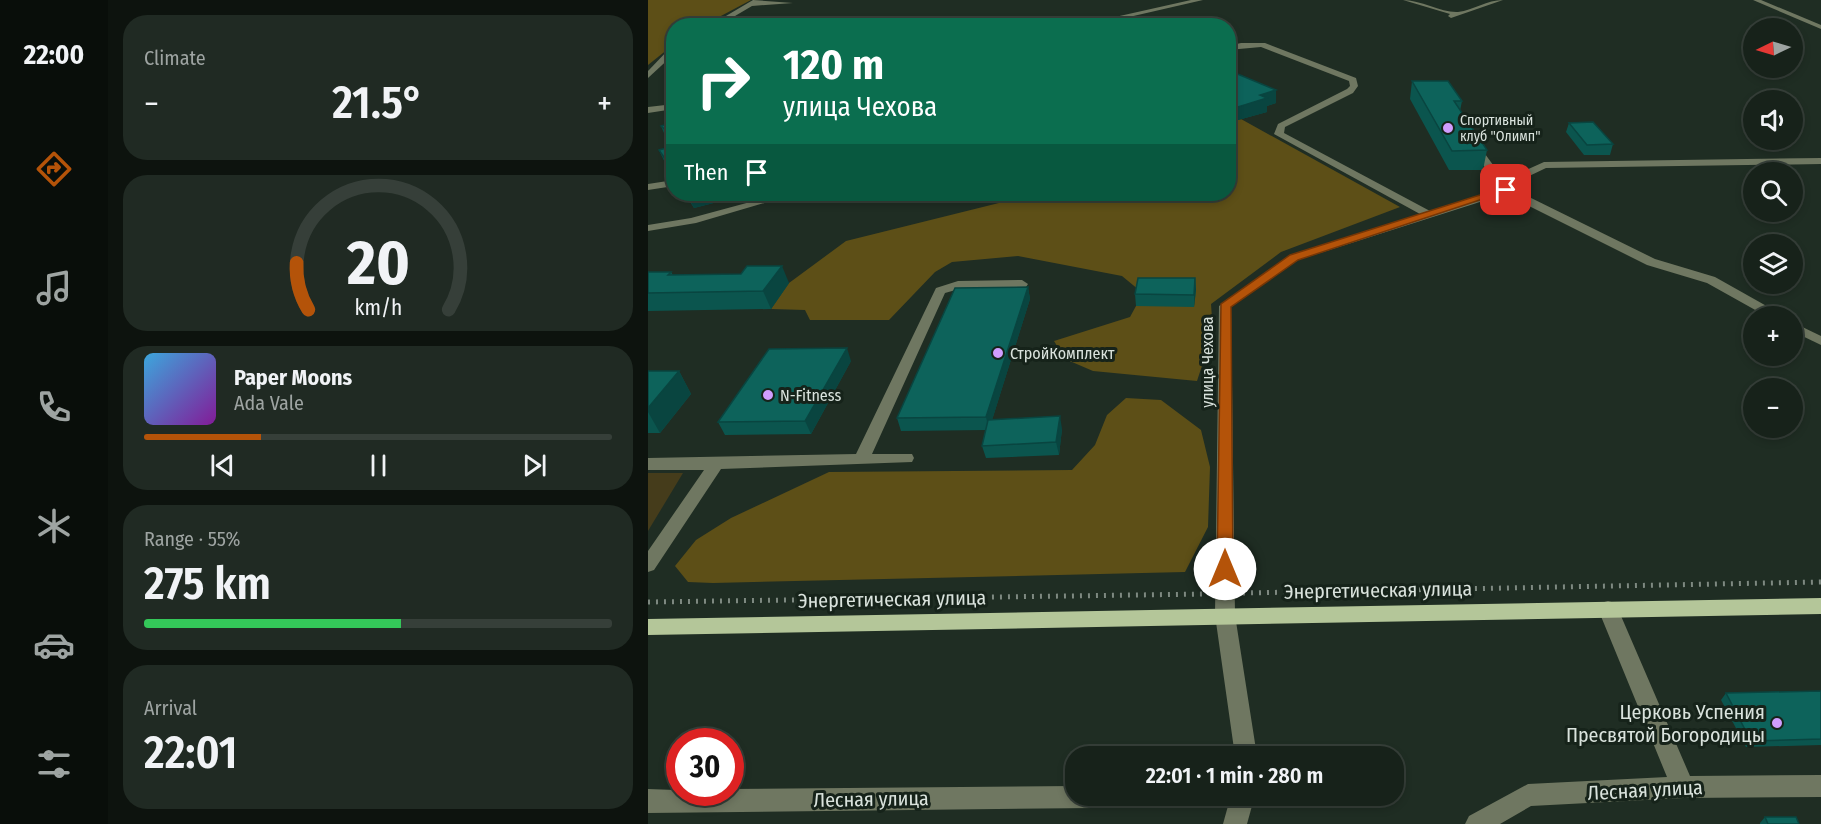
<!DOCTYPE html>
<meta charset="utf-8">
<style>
:root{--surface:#17221a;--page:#202a23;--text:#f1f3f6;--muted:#9ea4a2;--line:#363f39;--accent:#b45309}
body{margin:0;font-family:"Fira Sans Condensed",sans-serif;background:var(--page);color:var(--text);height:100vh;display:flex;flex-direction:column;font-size:22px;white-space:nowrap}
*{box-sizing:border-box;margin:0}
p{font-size:20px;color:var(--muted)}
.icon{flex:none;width:33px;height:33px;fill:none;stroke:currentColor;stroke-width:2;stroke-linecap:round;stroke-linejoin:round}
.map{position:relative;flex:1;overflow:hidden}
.sheet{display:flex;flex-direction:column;gap:15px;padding:15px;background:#0d130e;width:540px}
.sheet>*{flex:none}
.hud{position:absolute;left:18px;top:18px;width:570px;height:183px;border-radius:24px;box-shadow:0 3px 9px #0003,0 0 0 2px var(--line);background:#0b6e4f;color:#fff;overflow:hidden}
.needle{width:39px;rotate:265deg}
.controls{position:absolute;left:1095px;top:18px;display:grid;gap:12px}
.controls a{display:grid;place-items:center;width:60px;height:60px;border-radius:50%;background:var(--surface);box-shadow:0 3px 9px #0003,0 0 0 2px var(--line);font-size:30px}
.speed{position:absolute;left:18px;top:728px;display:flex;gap:12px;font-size:30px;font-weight:700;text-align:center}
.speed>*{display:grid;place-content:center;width:78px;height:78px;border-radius:50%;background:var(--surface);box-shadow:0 3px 9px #0003,0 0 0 2px var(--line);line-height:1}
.speed .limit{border:9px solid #d22;background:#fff;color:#111}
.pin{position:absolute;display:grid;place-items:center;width:51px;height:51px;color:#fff;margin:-26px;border-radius:12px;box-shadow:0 3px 9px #0006}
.me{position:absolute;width:66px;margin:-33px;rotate:0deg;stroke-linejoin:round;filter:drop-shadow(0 0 4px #0008)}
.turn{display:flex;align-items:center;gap:21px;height:126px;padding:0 18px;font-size:27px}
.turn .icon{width:78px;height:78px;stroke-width:2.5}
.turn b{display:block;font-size:42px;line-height:51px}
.then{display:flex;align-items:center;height:57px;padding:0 18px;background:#0003;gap:12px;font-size:22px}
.big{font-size:45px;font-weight:600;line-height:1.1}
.sheet .widget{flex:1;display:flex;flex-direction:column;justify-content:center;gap:9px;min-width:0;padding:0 21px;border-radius:24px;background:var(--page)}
.sheet .dial{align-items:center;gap:0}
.dial svg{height:156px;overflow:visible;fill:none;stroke:var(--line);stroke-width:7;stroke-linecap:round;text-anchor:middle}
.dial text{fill:var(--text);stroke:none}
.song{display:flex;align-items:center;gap:18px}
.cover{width:72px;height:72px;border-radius:9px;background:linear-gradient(135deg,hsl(200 70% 55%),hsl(290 70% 35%))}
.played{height:6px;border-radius:3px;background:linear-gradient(90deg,var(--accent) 25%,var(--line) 25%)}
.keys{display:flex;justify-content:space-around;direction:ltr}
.heat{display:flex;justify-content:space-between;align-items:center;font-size:33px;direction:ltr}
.charge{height:9px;border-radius:4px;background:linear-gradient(90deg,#34c759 55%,var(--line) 0)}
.trip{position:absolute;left:417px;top:746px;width:339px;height:60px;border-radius:24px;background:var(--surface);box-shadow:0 3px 9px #0003,0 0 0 2px var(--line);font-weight:600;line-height:60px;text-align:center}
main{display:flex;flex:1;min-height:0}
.tabs{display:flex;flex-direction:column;width:108px;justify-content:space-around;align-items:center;background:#090e0a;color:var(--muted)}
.tabs .icon{width:42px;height:42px}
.tabs .selected{color:var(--accent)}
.tabs b{font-size:27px;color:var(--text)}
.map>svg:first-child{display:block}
</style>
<main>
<nav class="tabs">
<b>22:00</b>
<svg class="icon selected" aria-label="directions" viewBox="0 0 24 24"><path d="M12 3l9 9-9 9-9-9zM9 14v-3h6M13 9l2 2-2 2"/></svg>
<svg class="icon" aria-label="music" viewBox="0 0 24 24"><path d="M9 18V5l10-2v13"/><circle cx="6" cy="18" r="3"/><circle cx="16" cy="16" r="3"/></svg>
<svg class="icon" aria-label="phone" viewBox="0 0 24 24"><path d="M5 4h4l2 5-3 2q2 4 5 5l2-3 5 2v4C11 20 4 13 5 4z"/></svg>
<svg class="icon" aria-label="climate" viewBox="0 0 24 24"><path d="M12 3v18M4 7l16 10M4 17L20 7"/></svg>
<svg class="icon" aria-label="car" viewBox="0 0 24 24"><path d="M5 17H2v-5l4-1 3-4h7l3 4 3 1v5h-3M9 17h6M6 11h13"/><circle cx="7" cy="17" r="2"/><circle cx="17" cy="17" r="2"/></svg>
<svg class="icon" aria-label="filters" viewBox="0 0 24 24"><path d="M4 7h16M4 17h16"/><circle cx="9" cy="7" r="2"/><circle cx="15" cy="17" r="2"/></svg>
</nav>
<section class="sheet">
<div class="widget"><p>Climate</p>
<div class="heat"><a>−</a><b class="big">21.5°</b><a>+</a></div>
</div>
<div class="widget dial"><svg viewBox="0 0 100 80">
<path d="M14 69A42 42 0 1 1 86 69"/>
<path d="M14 69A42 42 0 0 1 8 45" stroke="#b45309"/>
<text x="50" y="56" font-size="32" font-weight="700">20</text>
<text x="50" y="72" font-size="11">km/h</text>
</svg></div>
<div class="widget">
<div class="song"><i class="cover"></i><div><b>Paper Moons</b><p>Ada Vale</p></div></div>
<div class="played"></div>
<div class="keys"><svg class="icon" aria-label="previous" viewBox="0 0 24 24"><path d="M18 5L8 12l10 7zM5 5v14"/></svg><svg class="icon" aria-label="pause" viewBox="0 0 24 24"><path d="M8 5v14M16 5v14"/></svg><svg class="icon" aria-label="next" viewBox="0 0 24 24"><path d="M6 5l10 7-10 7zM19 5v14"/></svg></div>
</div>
<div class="widget"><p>Range · 55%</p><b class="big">275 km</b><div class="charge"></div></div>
<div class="widget"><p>Arrival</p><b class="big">22:01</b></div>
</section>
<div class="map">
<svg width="1173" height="824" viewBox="0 0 1173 824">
<rect width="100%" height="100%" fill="#1f2d23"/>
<polygon fill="#453c1b" points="0,473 35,473 0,531"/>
<g fill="#5d4f17">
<polygon points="0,0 103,0 56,25 26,26 25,45 0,65"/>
<polygon points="593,119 752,207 633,252 563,304 565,332 549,381 445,371 417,359 406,341 482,317 488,306 491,290 474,276 370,256 304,262 287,272 241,320 162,320 157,310 123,309 141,283 198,241 375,197 372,194 580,194 581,123"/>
<polygon points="478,398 513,400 553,430 562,467 560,527 537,572 65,583 40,582 27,566 48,540 83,518 181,472 424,470 447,445 459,415"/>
</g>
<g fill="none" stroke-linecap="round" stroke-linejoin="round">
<g stroke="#7e8981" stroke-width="5" stroke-dasharray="2 6" stroke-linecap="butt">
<polyline points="595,593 1173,582"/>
<polyline points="0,602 557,594"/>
</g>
<g fill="#6f7761" fill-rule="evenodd">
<polygon points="105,0 145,3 104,6 70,26 61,26"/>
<polygon points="543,0 555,0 442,26 427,26"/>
<path d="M 755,0 C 773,0 794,13 810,12 C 826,10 839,0 855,0 L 803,18 L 800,16 L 802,14 Z"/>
<polygon points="1105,0 1113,0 1173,25 1173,29"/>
<polygon points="593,43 617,43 708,78 710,86 705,93 637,127 636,133 782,211 852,189 821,145 826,142 829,143 859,184 867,175 896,162 1173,158 1173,164 898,168 875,179 865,189 1007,259 1067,277 1131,313 1132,316 1118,316 1059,283 999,265 857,194 650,260 583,307 587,615 609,756 587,756 567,615 571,306 642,256 772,214 626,134 630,124 699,89 702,86 701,81 613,47 580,50 580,46"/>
<polygon points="23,47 26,47 26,54 0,78 0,71"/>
<polygon points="26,104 26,109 0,113 0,107"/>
<polygon points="26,180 26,186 0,190 0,184"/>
<polygon points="132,194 147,194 48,223 0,231 0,225 43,218"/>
<polygon points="374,280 380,284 378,287 311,289 297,293 224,454 264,454 266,458 264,462 73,469 6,570 0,572 0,551 56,470 0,470 0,458 208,454 288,288 310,281"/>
<polygon points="1144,322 1173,336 1173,345 1144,331"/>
<polygon points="960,601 967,603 970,609 1042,776 1173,775 1173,797 1035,798 883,806 852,824 817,824 821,816 880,784 1019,777 950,609 953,603"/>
<polygon points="428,786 428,795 456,795 453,805 445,808 0,813 0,789 82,792 82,789"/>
<polygon points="583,795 607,795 599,824 575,824"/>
</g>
<polygon fill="#b4c699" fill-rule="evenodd" points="1173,598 1173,614 0,635 0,619"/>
</g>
<g fill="#0b554e">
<polygon points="580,61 588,73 628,90 628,103 619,106 619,112 590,120 580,116"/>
<polygon points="764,81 814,101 812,111 839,150 835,170 801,170 762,99"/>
<polygon points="26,122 26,146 19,140 13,126"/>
<polygon points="921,123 965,144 962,155 936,155 918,132"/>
<polygon points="26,146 26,176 18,165 11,150"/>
<polygon points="37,194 101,194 46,208"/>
<polygon points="0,272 23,272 25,275 141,283 123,309 0,311"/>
<polygon points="547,278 548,290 546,307 488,306 487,294"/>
<polygon points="380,287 382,299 344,420 414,429 411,455 338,458 334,446 338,430 253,431 249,418"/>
<polygon points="203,361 163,434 77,435 70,422"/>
<polygon points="0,371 31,371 43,394 12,433 0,433"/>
<polygon points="1173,691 1173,745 1098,747 1073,700 1078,693"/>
<polygon points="1117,817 1151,824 1112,824 1112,823"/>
</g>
<g fill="#094540">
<polygon points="588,64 588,76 580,78 580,65"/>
<polygon points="628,90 628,103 619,106 619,112 590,120 590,107 612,95"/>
<polygon points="39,194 101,194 46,208"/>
<polygon points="134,266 141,283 123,309 115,291"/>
<polygon points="547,278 548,290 546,307 546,295"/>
<polygon points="380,287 382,299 341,430 338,417"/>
<polygon points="199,348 203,361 163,434 157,421"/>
<polygon points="31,371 43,394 12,433 0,412 0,408"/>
<polygon points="412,416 414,429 411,455 408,442"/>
</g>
<g fill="#0d635b" stroke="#094540" stroke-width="1.5">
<polygon points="580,61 588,64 580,65"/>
<polygon points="580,70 628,90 612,95 619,98 590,107 580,102"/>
<polygon points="764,81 800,81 814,101 806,101 839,150 804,151"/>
<polygon points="26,122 26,137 13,126"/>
<polygon points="945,122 965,144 939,145 921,123"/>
<polygon points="26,146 26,172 11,150"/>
<polygon points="99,266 134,266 115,291 0,293 0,272 23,272 20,275 93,274"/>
<polygon points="490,278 547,278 546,295 487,294"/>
<polygon points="380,287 338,417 249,418 307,288"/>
<polygon points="199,348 157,421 70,422 121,349"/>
<polygon points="0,371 31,371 0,408"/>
<polygon points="412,416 408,442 334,446 340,420"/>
<polygon points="1173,691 1173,739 1103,741 1078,693"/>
<polygon points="1117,817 1148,817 1151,824 1120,824"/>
</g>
<polygon fill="#b45309" stroke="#753606" stroke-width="1.5" points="854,188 862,190 650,260 583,307 585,569 583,574 577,576 571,574 569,569 573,304 642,255"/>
<g fill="#d09dfe" stroke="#16231a" stroke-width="2">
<circle cx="800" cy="128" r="6"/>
<circle cx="350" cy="353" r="6"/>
<circle cx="120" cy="395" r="6"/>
<circle cx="1129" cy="723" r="6"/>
</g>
<g text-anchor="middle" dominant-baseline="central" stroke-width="6" stroke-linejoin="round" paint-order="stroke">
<g font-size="14" fill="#dae3dd" stroke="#16231a" text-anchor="start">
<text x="812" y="120">Спортивный<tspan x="812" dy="16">клуб "Олимп"</tspan></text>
</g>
<g font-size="16" fill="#dae3dd" stroke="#16231a" text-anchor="start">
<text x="362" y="353">СтройКомплект</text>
<text x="132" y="395">N-Fitness</text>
</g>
<g font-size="16" fill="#dae3dd" stroke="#16231a">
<text transform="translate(559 362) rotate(-90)">улица Чехова</text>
</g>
<g font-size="20" fill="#dae3dd" stroke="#16231a">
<text transform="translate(730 590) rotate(-1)">Энергетическая улица</text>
<text transform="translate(244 599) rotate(-1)">Энергетическая улица</text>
<text transform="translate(997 790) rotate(-3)">Лесная улица</text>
<text transform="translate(223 799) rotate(-1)">Лесная улица</text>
</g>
<g font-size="20" fill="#dae3dd" stroke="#16231a" text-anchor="end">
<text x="1117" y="712">Церковь Успения<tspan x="1117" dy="23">Пресвятой Богородицы</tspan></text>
</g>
</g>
</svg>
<div class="controls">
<a><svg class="needle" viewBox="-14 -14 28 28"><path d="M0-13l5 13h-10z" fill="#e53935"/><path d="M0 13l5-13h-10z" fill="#9ea4a2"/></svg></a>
<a><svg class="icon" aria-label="sound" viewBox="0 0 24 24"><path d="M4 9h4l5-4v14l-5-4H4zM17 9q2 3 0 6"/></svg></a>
<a><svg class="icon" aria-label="search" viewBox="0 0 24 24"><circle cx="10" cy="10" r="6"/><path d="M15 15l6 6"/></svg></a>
<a><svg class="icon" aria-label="layers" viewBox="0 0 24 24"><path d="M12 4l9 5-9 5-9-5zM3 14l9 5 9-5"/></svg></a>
<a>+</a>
<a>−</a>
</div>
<div class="speed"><div class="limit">30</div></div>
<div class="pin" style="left:858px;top:190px;background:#d93025"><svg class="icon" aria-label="arrive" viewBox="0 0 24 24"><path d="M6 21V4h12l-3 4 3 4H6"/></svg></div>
<svg class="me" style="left:577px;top:569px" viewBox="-20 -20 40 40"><circle r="19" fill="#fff"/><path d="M0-13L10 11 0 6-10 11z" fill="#b45309"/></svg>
<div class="trip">22:01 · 1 min · 280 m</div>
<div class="hud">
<div class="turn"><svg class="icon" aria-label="right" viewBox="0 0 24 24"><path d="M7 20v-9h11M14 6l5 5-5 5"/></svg><div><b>120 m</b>улица Чехова</div></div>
<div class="then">Then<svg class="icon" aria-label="arrive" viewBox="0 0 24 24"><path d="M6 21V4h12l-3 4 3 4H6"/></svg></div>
</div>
</div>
</main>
